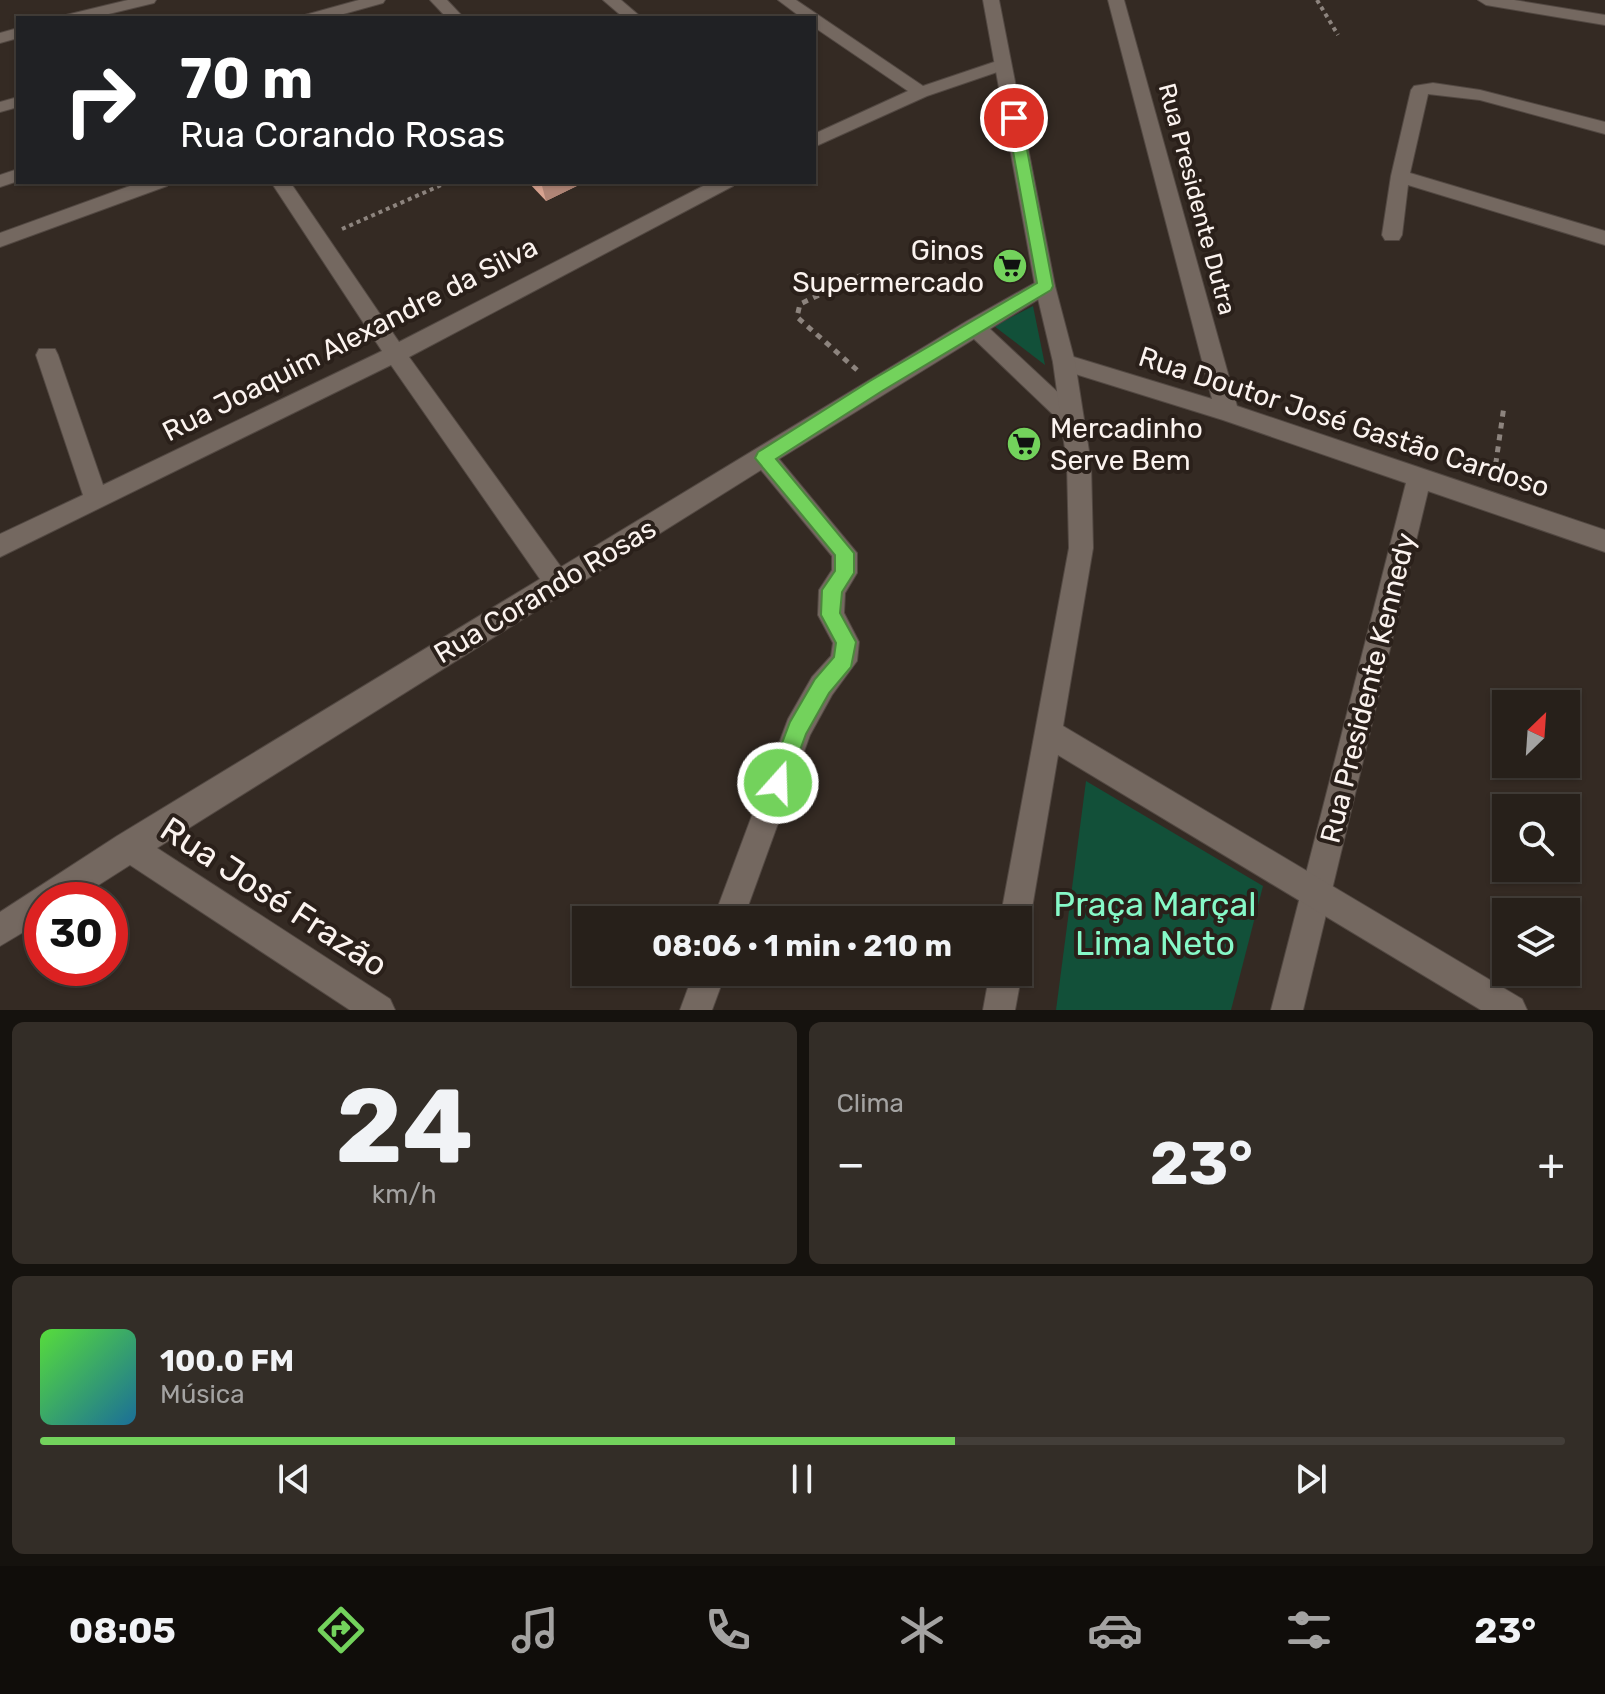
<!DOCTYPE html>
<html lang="pt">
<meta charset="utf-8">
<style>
:root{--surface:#27201a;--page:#332d27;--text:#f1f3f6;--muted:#a4a3a2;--line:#433e39;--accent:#73d25c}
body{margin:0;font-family:Rubik,sans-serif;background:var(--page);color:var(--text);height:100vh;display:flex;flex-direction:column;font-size:30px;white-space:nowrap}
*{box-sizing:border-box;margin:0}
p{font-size:26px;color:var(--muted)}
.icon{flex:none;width:44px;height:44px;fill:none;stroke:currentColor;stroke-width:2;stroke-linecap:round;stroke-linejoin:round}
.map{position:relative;height:1010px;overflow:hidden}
.details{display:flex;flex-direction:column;gap:12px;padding:12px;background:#15120e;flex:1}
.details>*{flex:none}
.guide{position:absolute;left:16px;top:16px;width:800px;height:168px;border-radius:0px;box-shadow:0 2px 6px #0004,0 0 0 2px var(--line);background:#202124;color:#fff;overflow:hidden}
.needle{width:52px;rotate:25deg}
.buttons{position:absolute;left:1492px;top:690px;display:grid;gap:16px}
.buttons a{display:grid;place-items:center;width:88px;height:88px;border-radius:0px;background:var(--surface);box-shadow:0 2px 6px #0004,0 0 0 2px var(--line);font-size:40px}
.speed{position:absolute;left:24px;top:882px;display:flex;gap:16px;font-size:40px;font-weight:700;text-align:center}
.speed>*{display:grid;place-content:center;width:104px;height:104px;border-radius:50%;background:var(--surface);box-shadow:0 2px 6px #0004,0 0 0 2px var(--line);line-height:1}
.speed .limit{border:12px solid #d22;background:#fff;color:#111}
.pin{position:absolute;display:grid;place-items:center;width:68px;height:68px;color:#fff;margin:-34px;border:4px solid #fff;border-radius:50%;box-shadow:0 2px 8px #0007}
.me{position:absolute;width:88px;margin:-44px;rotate:20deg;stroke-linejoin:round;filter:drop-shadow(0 0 6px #0008)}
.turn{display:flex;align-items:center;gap:28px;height:168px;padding:0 32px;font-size:36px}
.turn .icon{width:104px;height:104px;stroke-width:2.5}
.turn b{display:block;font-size:56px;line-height:68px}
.big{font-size:60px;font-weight:700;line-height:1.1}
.details .widget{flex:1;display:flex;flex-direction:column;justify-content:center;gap:12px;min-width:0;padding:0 28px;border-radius:12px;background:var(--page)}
.details .dial{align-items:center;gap:0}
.dial b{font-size:104px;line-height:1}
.song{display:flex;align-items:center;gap:24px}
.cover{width:96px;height:96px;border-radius:12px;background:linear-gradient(135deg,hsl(110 70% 55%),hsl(200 70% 35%))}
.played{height:8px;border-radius:4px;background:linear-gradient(90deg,var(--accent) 60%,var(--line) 60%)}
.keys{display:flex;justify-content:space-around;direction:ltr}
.heat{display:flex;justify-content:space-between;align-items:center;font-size:44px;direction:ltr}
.details .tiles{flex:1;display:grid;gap:12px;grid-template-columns:1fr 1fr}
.widget:last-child{grid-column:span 2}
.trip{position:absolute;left:572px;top:906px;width:460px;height:80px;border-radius:0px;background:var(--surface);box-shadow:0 2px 6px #0004,0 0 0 2px var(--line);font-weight:700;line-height:80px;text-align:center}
.menu{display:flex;height:128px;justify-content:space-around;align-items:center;background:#100d0a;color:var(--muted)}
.menu .icon{width:56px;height:56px}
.menu .on{color:var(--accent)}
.menu b{font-size:36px;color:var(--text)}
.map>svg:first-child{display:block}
</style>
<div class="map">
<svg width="1605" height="1010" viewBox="0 0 1605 1010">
<rect width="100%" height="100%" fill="#342a23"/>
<g fill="#125039">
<polygon points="1033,306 1045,365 994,326"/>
<polygon points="1086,781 1263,886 1231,1010 1056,1010"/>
</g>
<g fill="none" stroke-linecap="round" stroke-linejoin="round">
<g stroke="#524842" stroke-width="2">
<g id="street">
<polygon points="359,0 385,0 383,3 329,18 303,18 305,15"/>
<polygon points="430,0 447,0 464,18 447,18"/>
<polygon points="603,0 621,0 642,18 624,18"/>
<polygon points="778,0 796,0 923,86 1003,59 1011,64 1009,68 927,96 814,147 814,134 908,91 814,27 814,18 802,18"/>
<polygon points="1108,0 1124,0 1237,406 1605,530 1605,552 1428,491 1303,1010 1271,1010 1406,483 1223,420 1056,368 1053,362 1056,356 1064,354 1212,399"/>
<polygon points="1478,0 1514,0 1605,15 1605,25 1486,5"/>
<polygon points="1433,83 1480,90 1605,122 1605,134 1480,100 1428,94 1410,173 1605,231 1605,245 1408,185 1402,235 1399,240 1385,240 1382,235 1391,176 1411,90 1414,86"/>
<polygon points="18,97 18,107 0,112 0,102"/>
<polygon points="18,169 18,181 0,187 0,175"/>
<polygon points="141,182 169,182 167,186 0,247 0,233"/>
<polygon points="271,182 290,182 399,342 711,182 735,182 733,186 409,357 561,567 967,321 1038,281 1052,281 1055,286 1052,291 990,329 1080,413 1083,419 1080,425 1072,428 1064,425 974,339 779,459 857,553 857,573 845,593 844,613 859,642 857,661 832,695 810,735 743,920 713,920 788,719 812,677 831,656 833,643 818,615 819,590 832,570 832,556 761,470 157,848 390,999 395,1010 350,1010 130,865 75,900 42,900 42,921 0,946 0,912 117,836 540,579 391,365 0,557 0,534 83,495 36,355 39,349 55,349 58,355 103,485 382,351"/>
<polygon points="694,972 726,972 712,1010 680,1010"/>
</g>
</g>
<g stroke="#524842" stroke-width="2">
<g id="secondary">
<polygon points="128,0 156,0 154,3 92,18 64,18 66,15"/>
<polygon points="983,0 999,0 1055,286 1075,362 1091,464 1093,548 1063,726 1522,999 1527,1010 1481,1010 1058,755 1030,920 1026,931 1018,934 1018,920 1000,920 1069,548 1067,464 1053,362 1035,286"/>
<polygon points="18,28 18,38 0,43 0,33"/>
<polygon points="1018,963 1022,972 1015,1010 983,1010 990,972 1018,972"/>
</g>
</g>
<g stroke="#8d847e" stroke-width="4" stroke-dasharray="4 4" stroke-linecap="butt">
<polyline points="1317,0 1338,35"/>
<polyline points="342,229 448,182"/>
</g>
<g stroke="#8d847e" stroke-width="5" stroke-dasharray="6 6" stroke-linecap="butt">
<polyline points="857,370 797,317 800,304 862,275"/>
<polyline points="1494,476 1504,406"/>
</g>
<use href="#street" fill="#746860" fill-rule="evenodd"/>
<use href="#secondary" fill="#746860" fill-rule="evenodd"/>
</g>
<polygon fill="#d8a390" points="528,182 585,182 546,201"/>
<polygon fill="#b08576" points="541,182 585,182 546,201"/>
<polygon fill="#73d25c" stroke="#4b883c" stroke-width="2" points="1014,113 1021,118 1053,286 1051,290 882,391 776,459 854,553 854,573 842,592 840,613 856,642 851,667 829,693 806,734 785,791 778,794 770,791 767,783 790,722 815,679 834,657 836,643 821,615 822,590 835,571 835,555 755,458 758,452 870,381 1037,283 1007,118"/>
<defs>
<g id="supermarket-disc" transform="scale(1.8)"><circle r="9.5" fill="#73d25c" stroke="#2a201a"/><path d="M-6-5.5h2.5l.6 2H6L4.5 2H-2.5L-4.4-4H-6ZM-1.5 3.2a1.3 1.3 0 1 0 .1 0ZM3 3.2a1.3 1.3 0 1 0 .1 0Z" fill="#111"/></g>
</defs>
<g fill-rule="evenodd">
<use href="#supermarket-disc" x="1010" y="266"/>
<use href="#supermarket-disc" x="1024" y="444"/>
</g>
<g text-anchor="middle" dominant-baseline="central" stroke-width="8" stroke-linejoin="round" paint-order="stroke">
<g font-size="24" fill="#fbf3ef" stroke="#2a201a">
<text transform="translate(1197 199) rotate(75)">Rua Presidente Dutra</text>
</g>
<g font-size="28" fill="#fbf3ef" stroke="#2a201a" text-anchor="end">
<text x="984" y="250">Ginos<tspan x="984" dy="32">Supermercado</tspan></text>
<text x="1050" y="428" text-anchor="start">Mercadinho<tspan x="1050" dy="32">Serve Bem</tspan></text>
</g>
<g font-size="28" fill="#fbf3ef" stroke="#2a201a">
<text transform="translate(350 339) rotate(-27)">Rua Joaquim Alexandre da Silva</text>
<text transform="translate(1344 422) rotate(18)">Rua Doutor José Gastão Cardoso</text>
<text transform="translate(545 591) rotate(-31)">Rua Corando Rosas</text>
<text transform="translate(1368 688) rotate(-76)">Rua Presidente Kennedy</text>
</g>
<g font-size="34" fill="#fbf3ef" stroke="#2a201a">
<text transform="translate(274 897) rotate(33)">Rua José Frazão</text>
</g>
<g font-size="34" fill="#86f9c8" stroke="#2a201a">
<text x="1155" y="904">Praça Marçal<tspan x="1155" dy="39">Lima Neto</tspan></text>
</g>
</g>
</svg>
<div class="buttons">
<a><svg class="needle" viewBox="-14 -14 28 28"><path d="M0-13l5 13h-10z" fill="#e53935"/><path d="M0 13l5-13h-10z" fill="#a4a3a2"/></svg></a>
<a><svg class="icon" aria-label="search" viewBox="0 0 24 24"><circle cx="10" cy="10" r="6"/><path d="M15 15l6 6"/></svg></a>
<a><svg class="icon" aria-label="layers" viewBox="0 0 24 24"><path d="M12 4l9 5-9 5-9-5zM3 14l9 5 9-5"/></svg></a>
</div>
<div class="speed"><div class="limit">30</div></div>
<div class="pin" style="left:1014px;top:118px;background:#d93025"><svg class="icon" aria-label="arrive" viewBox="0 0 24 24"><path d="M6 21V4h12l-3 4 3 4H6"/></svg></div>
<svg class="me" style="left:778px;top:783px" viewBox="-20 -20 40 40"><circle r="17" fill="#73d25c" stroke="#fff" stroke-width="3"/><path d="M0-11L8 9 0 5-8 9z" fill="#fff"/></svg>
<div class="trip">08:06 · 1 min · 210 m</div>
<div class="guide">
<div class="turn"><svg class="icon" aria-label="right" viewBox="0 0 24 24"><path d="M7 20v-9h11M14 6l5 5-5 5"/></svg><div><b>70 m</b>Rua Corando Rosas</div></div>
</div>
</div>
<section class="details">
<div class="tiles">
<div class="widget dial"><b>24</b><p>km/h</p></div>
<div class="widget"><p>Clima</p>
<div class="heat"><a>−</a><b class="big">23°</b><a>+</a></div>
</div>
<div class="widget">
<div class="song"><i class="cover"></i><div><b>100.0 FM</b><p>Música</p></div></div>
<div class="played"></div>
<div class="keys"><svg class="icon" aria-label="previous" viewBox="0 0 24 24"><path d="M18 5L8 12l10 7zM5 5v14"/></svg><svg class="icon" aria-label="pause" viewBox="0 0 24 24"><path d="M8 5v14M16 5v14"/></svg><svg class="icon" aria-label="next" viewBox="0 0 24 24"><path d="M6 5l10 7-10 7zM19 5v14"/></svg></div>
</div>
</div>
</section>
<nav class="menu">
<b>08:05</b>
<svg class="icon on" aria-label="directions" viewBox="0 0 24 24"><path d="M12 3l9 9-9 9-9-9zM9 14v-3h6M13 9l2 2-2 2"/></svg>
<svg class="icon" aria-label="music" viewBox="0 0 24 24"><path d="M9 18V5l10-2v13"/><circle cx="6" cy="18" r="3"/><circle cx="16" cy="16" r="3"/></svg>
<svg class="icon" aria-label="phone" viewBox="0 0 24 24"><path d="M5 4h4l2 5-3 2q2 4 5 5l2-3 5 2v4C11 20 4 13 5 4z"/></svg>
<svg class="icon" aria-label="climate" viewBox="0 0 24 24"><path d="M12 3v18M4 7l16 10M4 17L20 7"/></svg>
<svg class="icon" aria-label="car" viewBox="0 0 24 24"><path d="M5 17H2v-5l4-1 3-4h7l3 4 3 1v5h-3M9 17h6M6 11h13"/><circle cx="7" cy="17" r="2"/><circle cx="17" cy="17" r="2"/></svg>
<svg class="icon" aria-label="filters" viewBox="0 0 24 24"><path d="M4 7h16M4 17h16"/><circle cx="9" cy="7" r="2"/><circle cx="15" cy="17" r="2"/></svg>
<b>23°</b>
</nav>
